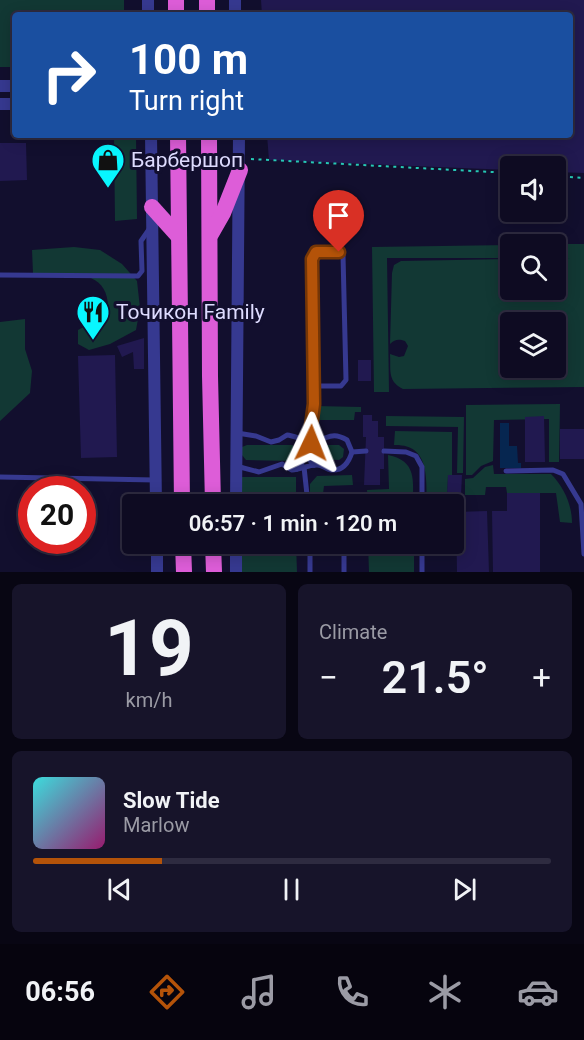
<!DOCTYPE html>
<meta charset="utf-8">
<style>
:root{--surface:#0e0b22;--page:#17142a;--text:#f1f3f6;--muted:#9b9ba5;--line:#2e2b40;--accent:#b45309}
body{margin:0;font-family:Roboto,sans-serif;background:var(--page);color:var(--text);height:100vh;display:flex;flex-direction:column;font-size:22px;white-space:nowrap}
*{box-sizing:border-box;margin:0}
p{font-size:20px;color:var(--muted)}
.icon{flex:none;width:33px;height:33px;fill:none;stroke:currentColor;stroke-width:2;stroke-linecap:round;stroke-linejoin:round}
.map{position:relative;height:572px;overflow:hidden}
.sheet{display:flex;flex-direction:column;gap:12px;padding:12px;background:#080613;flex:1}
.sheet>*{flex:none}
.guide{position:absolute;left:12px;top:12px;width:561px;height:126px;border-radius:6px;box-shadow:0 3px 15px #0003,0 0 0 2px var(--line);background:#1a4fa0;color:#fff;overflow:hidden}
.tools{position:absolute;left:500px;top:156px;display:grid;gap:12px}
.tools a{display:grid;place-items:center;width:66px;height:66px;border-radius:6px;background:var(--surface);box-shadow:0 3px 15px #0003,0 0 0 2px var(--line);font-size:30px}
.speed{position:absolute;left:18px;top:476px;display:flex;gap:12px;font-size:30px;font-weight:700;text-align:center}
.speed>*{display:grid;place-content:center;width:78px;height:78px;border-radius:50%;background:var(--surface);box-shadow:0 3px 15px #0003,0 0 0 2px var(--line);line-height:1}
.speed .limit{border:9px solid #d22;background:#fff;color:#111}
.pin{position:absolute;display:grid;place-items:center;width:51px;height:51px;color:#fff;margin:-62px -26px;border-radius:50% 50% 50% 0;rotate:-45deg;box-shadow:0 0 6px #0007}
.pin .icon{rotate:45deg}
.me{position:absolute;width:66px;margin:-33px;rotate:2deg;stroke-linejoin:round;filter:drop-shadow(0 0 4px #0008)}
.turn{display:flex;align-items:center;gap:21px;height:126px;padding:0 18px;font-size:27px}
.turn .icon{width:78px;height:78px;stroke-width:2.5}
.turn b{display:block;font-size:42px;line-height:51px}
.big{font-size:45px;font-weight:600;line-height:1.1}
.sheet .tile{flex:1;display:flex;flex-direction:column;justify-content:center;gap:9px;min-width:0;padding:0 21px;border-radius:9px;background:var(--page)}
.sheet .dial{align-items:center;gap:0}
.dial b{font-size:78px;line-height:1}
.song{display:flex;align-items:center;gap:18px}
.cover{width:72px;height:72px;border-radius:9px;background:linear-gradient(135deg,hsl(180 70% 55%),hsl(320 70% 35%))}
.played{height:6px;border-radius:3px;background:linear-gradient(90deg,var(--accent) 25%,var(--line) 25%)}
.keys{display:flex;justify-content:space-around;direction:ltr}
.heat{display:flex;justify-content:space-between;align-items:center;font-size:33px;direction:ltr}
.sheet .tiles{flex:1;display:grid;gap:12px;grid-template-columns:1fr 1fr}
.tile:last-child{grid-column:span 2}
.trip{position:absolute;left:122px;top:494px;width:342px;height:60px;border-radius:6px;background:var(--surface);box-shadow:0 3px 15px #0003,0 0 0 2px var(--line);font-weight:600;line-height:60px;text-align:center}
.dock{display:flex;height:96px;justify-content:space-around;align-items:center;background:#06040e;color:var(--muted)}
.dock .icon{width:42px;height:42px}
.dock .on{color:var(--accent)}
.dock b{font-size:27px;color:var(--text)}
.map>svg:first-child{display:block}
</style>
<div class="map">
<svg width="584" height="572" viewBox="0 0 584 572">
<rect width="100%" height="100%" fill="#120f2e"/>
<g fill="#123834" fill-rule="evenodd">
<polygon points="0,0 124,0 124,15 15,15 15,67 0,67"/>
<polygon points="22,135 136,135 137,219 115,221 114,138 21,137"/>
<path d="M 547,244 L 584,244 L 584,387 L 403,389 C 387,381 391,370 390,354 L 399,357 L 404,356 L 408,346 L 405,341 C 399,339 395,339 390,344 L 392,273 L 394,265 L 401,261 L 510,259 L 510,290 L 555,290 L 555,259 L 570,258 L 555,258 L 555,244 ZM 510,322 L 555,322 L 555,368 L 510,368 Z"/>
<polygon points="510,245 510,258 387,258 389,392 374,392 372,247"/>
<path d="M 74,247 L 100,250 L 122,264 L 137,281 L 140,308 L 136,330 L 110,344 L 89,350 L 78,344 L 78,330 L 101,318 L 108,312 C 111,266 66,274 33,273 L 32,250 Z"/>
<polygon points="25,319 25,349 32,371 30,393 0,421 0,322"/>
<polygon points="560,404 559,462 549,462 549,419 494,420 493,461 481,466 472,475 466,475 466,405"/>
<polygon points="315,406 361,407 361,412 355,412 354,420 315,420"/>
<polygon points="386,416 464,417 463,473 457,473 458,427 386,426"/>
<path d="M 395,431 L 452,432 L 452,475 L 448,476 L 447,504 L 427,504 C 426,478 430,444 394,445 Z"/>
<polygon points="247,445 292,445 297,448 299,456 291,461 246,460 242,455 242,447"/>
<polygon points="316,445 339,445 344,449 343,457 339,460 316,459 313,458 311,451"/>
<path d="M 388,455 C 417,461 413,480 413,504 L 368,504 L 367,490 L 389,489 Z"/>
<path d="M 493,465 L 494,474 L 551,474 C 564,487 572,505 572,523 L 560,522 L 556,493 L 507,493 L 506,487 L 486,487 L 485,495 L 465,495 L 465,479 L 473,478 L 485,467 Z"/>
<polygon points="352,475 353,485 324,486 323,494 310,495 310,484 317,476"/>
<rect x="236" y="477" width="60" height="27"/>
<polygon points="236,543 296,543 297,572 237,572"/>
<polygon points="368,543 414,543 414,572 369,572"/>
</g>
<polygon fill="#062650" points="500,423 509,423 509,446 517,446 518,463 521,463 521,468 500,468"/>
<g fill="#211950">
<polygon points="261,0 584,0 584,173 555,172 555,166 510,166 510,170 269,160 267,135 570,135 570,15 262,15"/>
<polygon points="0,143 26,143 27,180 0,181"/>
<polygon points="144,338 144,369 134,369 133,352 122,357 117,346"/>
<polygon points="115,355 117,457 81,458 78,356"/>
<rect x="358" y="360" width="13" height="21"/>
<polygon points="363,415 372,415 372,421 378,421 378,437 384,437 384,469 380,469 380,485 364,485 366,437 363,437"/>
<polygon points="544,416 545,462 525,462 525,417"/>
<rect x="560" y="429" width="24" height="30"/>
<polygon points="448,475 462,475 461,495 447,496"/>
<polygon points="507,493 540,493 540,572 493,572 492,511 507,511"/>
<polygon points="487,511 489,572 457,572 456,512"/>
</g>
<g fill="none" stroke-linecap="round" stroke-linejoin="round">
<g stroke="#26c9b5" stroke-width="2" stroke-dasharray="3 4.5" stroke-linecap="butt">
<polyline points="251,159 510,173"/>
<polyline points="555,176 584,178"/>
</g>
<g stroke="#363990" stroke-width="5">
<polyline points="0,275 138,276 142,271 141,241 150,228"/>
<path d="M 309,441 C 317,381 312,320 312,259 L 316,252 L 339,252 L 343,255 L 346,380 L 341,386 L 313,386"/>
<path d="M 313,441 C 305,449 306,458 314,465"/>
<polyline points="384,451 406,452 416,456 422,467 422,504"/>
<polyline points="352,452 366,451"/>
<path d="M 236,466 L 259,472 L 282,464 L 292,470 C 301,469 308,465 317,465 C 323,465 325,469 331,470 C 343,471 349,462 352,452 L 347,440 C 330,430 327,441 311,441 C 302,440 295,436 287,435 L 279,440 L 271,442 L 256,436 L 237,433"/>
<polyline points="304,467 308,504"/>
<path d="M 297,469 L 301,466 C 304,457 305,447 299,440"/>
<polyline points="506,471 553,470 563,474 581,504 584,554"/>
<polyline points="0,477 155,480"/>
<polyline points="310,543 310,572"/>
<polyline points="422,543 422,572"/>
<polyline points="344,572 344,543"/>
</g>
<g stroke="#363990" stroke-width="12">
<polyline points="235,0 235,15"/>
<polyline points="148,15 148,0"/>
<polyline points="0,86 15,86"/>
<polyline points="0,104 15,104"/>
<polyline points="151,135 156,504"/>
<polyline points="236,504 239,135"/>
<polyline points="157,543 157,572"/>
<polyline points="236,543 236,572"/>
</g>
<g stroke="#dd5dd8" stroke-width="16">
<polyline points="176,0 176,15"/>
<polyline points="207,0 207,15"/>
<polyline points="178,135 182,504"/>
<polyline points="209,135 210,376 213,504"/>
<polyline points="152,207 179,237"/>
<polyline points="211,234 223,213 240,170"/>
<polyline points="183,543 184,572"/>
<polyline points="213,543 214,572"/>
</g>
</g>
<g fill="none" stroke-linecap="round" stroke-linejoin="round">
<g stroke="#753606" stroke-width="15">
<polyline id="route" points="311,443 314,441 309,441 314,404 312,259 316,252 339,252"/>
</g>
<use href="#route" stroke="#b45309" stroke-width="10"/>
</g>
<defs>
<g id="shop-pin" transform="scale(1.725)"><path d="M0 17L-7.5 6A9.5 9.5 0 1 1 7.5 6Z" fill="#08f6ff" stroke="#120f2e"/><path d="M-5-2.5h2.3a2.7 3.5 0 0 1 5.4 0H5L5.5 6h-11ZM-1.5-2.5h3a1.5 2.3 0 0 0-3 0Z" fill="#111"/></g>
<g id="restaurant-pin" transform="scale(1.725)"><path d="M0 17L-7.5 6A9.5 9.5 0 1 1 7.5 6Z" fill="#08f6ff" stroke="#120f2e"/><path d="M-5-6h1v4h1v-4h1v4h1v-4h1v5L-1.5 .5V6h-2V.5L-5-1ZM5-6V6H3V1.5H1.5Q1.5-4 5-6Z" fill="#111"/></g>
</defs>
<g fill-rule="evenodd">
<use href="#shop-pin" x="108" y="160"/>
<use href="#restaurant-pin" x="93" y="312"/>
</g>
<g text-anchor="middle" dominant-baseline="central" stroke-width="6" stroke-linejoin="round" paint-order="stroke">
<g font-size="21" fill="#dedcff" stroke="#120f2e" text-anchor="start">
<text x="131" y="160">Барбершоп</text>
<text x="116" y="312">Точикон Family</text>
</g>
</g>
</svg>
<div class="tools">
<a><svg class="icon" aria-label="sound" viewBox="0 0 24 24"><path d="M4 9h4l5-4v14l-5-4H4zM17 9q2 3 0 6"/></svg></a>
<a><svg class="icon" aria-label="search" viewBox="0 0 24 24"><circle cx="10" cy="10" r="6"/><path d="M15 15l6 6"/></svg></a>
<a><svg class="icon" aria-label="layers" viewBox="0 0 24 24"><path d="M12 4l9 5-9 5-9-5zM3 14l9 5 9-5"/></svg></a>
</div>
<div class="speed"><div class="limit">20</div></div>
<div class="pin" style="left:339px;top:252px;background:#d93025"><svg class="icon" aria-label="arrive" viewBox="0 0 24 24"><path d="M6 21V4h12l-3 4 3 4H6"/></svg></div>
<svg class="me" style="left:311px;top:443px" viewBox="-20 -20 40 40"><path d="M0-17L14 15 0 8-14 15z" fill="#b45309" stroke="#fff" stroke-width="4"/></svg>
<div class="trip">06:57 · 1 min · 120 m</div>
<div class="guide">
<div class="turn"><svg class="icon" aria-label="right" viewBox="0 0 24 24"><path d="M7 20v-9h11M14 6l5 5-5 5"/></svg><div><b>100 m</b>Turn right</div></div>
</div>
</div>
<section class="sheet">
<div class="tiles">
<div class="tile dial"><b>19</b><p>km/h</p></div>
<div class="tile"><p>Climate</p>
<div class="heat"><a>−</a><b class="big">21.5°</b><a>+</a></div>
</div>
<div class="tile">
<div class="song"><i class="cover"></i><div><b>Slow Tide</b><p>Marlow</p></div></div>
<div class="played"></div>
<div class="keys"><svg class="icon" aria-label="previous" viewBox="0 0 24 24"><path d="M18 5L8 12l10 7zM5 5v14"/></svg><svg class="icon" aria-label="pause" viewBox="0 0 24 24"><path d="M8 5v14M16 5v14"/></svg><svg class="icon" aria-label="next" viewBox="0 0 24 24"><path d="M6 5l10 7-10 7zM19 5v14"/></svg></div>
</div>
</div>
</section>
<nav class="dock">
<b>06:56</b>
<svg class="icon on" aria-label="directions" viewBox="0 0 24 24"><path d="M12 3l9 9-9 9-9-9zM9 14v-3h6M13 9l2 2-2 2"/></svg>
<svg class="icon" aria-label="music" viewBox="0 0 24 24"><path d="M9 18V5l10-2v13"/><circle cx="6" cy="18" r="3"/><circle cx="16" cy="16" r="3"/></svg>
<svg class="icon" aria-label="phone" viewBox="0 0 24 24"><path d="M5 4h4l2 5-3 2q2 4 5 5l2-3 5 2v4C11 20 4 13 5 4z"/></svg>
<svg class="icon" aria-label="climate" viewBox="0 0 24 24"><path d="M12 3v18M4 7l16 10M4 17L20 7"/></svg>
<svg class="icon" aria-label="car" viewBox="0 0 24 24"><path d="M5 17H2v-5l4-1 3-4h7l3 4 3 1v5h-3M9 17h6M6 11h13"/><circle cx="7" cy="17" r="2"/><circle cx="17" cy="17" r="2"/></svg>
</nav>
